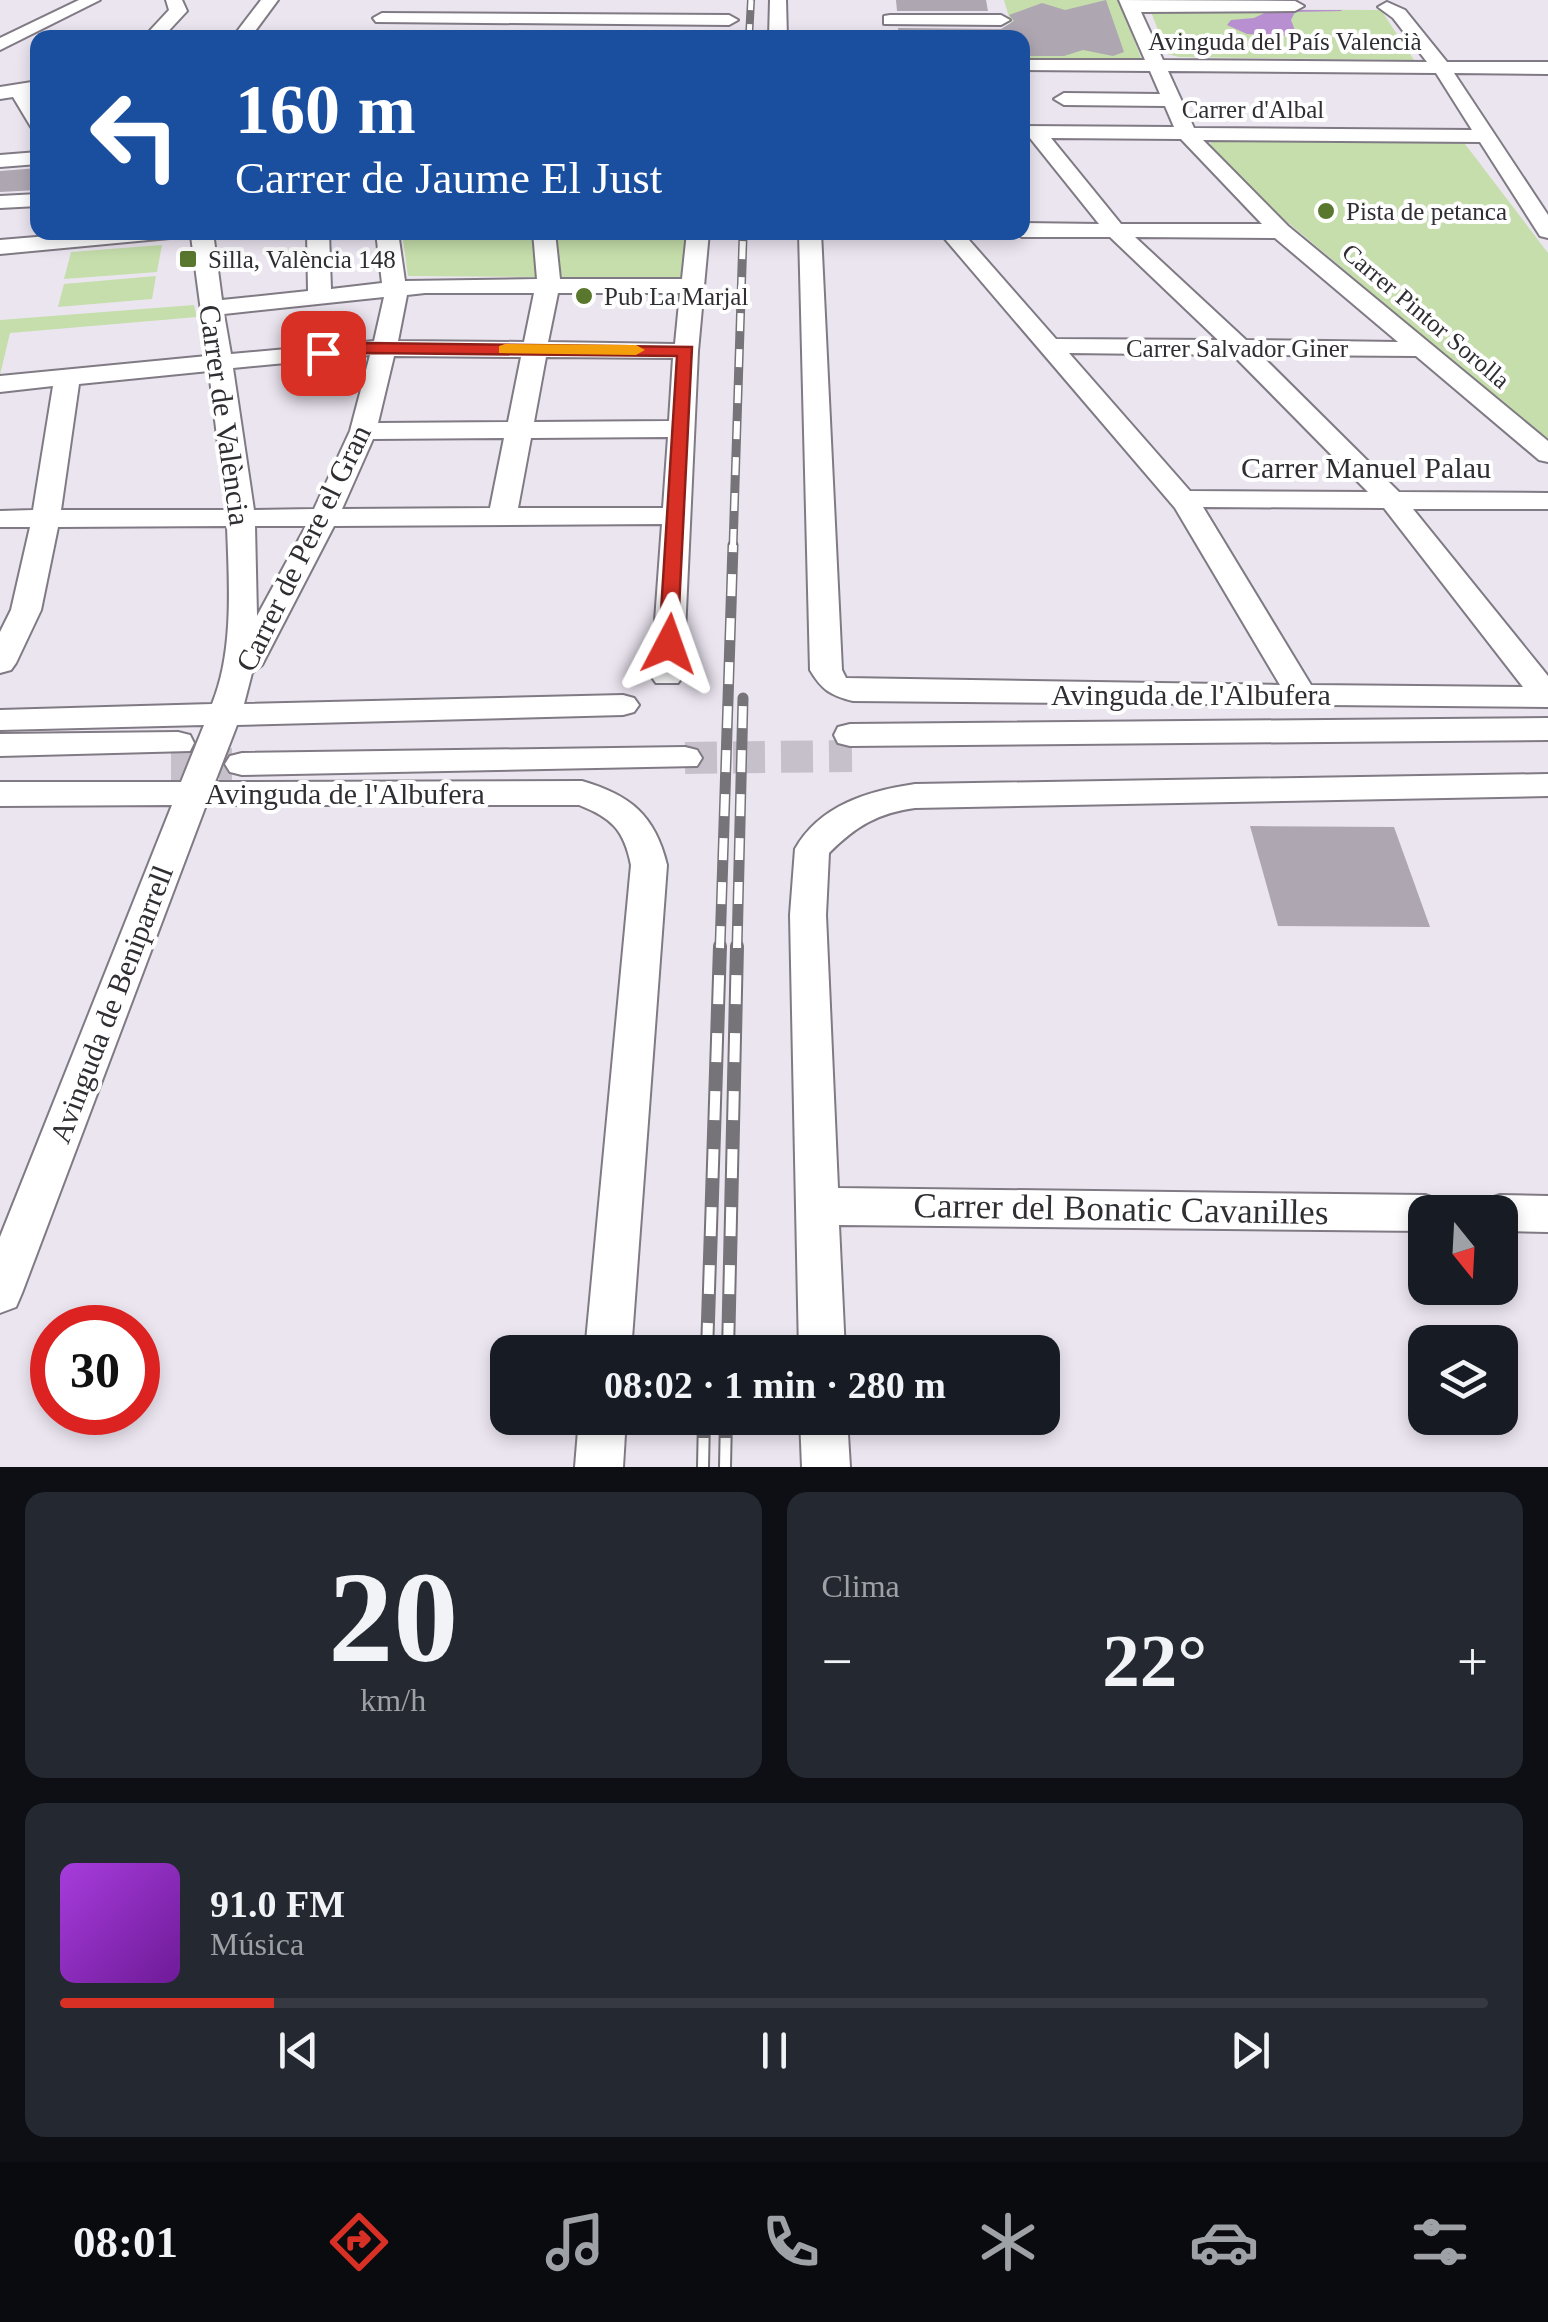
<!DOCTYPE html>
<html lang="es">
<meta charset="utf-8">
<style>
:root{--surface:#171b24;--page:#242831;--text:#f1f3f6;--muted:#9ea1a6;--line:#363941;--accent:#d93025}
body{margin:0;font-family:"Times New Roman",serif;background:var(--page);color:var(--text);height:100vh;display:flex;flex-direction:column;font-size:38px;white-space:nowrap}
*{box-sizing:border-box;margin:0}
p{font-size:32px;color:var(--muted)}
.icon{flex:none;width:55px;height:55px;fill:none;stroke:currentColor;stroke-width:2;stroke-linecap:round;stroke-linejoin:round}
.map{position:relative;height:1467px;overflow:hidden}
.details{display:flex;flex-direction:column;gap:25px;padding:25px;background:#0d0f14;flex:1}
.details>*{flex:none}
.guide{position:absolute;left:30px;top:30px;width:1000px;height:210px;border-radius:20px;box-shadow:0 5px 15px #0003;background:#1a4fa0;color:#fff;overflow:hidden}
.needle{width:65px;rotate:162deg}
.tools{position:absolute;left:1408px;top:1195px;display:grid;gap:20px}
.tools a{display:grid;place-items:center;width:110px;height:110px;border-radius:20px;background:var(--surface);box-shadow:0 5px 15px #0003;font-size:50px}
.speed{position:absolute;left:30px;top:1305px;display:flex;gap:20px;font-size:50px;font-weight:700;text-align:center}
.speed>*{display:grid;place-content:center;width:130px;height:130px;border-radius:50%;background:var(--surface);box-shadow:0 5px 15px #0003;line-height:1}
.speed .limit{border:15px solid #d22;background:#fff;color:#111}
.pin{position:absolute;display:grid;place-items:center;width:85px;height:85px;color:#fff;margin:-42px;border-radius:20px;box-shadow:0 5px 15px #0006}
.me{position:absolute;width:110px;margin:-55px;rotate:4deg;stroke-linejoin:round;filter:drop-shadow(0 0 8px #0008)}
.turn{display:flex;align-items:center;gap:35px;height:210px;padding:0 40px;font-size:45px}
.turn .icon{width:130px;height:130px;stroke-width:2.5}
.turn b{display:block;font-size:70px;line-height:85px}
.big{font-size:75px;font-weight:600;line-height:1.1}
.details .widget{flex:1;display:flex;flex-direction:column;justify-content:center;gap:15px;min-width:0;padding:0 35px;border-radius:20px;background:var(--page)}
.details .dial{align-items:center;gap:0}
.dial b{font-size:130px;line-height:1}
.song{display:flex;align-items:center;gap:30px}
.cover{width:120px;height:120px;border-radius:15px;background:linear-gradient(135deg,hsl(280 70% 55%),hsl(280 70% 35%))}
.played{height:10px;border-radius:5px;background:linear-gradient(90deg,var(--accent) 15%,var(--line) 15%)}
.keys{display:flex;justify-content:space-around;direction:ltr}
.heat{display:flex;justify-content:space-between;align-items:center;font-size:55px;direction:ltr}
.details .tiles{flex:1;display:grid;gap:25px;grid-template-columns:1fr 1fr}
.widget:last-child{grid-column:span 2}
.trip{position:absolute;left:490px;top:1335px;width:570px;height:100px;border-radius:20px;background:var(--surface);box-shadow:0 5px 15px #0003;font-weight:600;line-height:100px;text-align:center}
.tabs{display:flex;height:160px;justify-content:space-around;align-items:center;background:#090b0e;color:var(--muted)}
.tabs .icon{width:70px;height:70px}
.tabs .active{color:var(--accent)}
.tabs b{font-size:45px;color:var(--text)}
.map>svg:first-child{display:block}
</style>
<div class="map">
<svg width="1548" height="1467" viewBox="0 0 1548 1467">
<rect width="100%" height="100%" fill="#ebe5f0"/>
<g fill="#c5deab">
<polygon points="1004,0 1119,0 1141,58 1023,59 1022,38 1015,37"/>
<polygon points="1150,9 1381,10 1414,60 1179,57 1167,54"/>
<polygon points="1213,138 1449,141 1465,144 1548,253 1548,441 1260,199 1210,145"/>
<polygon points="402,233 688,233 685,278 408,276"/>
<polygon points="162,245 157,272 64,279 71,252"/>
<polygon points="156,276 152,299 58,307 64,284"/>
<polygon points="194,305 197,317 10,333 0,375 0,320"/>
</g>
<polygon fill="#b88fd1" points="1271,10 1341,10 1342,11 1295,12 1291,20 1297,36 1247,34 1227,25 1231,20 1254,18"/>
<g fill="#aea7b2">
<polygon points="896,0 986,0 988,11 897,11"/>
<polygon points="1106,0 1124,52 1113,56 1083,50 1064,56 1027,56 1022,54 1022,38 899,38 898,28 1001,29 1014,21 1009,15 1042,3 1065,10"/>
<polygon points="38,168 38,190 0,192 0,171"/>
<polygon points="1250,826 1394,827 1430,927 1278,926"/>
</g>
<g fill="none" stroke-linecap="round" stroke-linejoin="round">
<g stroke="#c6c0ca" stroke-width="32" stroke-dasharray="32 16" stroke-linecap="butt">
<polyline points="685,758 852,756"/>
<polyline points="171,764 232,764"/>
</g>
<g stroke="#807a84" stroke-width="4">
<g id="minor">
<polygon points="79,0 100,0 0,50 0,38"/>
<polygon points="166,0 182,0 187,11 162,38 143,38 169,10"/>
<polygon points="261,0 278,0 250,38 232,38"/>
<polygon points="770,0 786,0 787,38 769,38"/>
<path d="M 1119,0 L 1295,1 L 1304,6 L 1295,11 L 1141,12 L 1163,60 L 1427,62 L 1393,18 L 1378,7 L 1387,2 L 1405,10 L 1447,62 L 1548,62 L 1548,74 L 1454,73 L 1548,215 L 1548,238 L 1540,236 L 1480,142 L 1203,140 L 1288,226 L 1548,441 L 1548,462 L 1539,460 L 1416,356 L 1261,355 L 1399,492 L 1548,493 L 1548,509 L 1413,509 L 1548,676 L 1548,707 L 853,701 C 830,695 822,690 810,670 L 799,232 L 821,232 L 842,670 L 846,678 L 1280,685 L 1175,508 L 939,232 L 962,232 L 1056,339 L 1218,340 L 1110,237 L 1022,237 L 1013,232 L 1022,232 L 1022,223 L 1099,224 L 1030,138 L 1022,138 L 1022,126 L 1174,127 L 1165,106 L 1064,105 L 1054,99 L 1064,93 L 1160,94 L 1150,71 L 1022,70 L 1022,60 L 1145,60 ZM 1168,71 L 1436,73 L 1472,130 L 1194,128 ZM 1051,138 L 1181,139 L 1262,224 L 1121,224 ZM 1135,237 L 1275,238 L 1398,342 L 1246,340 ZM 1069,353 L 1233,355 L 1368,492 L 1190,491 ZM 1203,507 L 1384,508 L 1523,687 L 1311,685 Z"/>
<polygon points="382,13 729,15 738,20 729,25 376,22 373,18"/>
<polygon points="890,15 1001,15 1010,20 1001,25 884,24 884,16"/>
<polygon points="38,81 38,93 31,94 38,105 38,129 31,127 13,97 0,99 0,87"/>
<polygon points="38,152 38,164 0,167 0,155"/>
<polygon points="38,194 38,206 0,208 0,196"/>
<path d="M 96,232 L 213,232 L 222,300 L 308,291 L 307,232 L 329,232 L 331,289 L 382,283 L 376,232 L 398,232 L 405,281 L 537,279 L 533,232 L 555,232 L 560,279 L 682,279 L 687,232 L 709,232 L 698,351 L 683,676 L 678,683 L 656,683 L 651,676 L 662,524 L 334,526 L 262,665 L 252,673 L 244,704 L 623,695 L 634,698 L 639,705 L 634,712 L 623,715 L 237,725 L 215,782 L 582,781 C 630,795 655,815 667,865 L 631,1352 L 585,1352 L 631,865 C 624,830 612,818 579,805 L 206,805 L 22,1293 L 16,1307 L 0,1313 L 0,1237 L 172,805 L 0,806 L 0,782 L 181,782 L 204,725 L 0,730 L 0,710 L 212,704 C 234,651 229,583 227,526 L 58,527 L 41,610 L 16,663 L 11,670 L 0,673 L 0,632 L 11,610 L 30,527 L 0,527 L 0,511 L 33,510 L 53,386 L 0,392 L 0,376 L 207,356 L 191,236 L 0,254 L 0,240 ZM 425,293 L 534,293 L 524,342 L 398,341 L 407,295 ZM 558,293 L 680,293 L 675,344 L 548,342 ZM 384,297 L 374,341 L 231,354 L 224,314 ZM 370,355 L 350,431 L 314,509 L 254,510 L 233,368 ZM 394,356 L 521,357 L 508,422 L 378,423 ZM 546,357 L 673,358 L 669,421 L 534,422 ZM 209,371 L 226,510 L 61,510 L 79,384 ZM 668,437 L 663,508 L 518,508 L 531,438 ZM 504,438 L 490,508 L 342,509 L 373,439 ZM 255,526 L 306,526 L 257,616 Z"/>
<polygon points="1548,718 1548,740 850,746 838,743 834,735 838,727 850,724"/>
<polygon points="178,732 190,735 194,743 190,751 0,756 0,734"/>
<polygon points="685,747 697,750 702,758 697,766 242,775 230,772 225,764 230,756 242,753"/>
<path d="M 1548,774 L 1548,796 L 915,808 C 878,813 856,826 829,853 L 826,915 L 838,1188 L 1425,1195 L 1440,1200 L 1446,1212 L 1425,1212 L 1425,1231 L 839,1225 L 845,1352 L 799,1352 L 790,915 L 795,849 C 820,805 868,791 915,784 Z"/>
<polygon points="1500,1195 1548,1196 1548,1232 1500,1231 1500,1212 1479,1212 1485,1200"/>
<polygon points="579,1418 626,1418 623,1467 575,1467"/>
<polygon points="800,1418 847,1418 850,1467 802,1467"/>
</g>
</g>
<use href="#minor" fill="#fff" fill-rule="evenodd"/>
<g stroke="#767379" stroke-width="8">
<g id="rail-far3">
<polyline points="749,38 751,0"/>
<polyline points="743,239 743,232"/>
</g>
</g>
<g stroke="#767379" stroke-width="9">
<polyline id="rail-far2" points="733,547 743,236"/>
</g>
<g stroke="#767379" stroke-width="11">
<g id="rail-far1">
<polyline points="720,948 733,545"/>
<polyline points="737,948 743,698"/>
</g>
</g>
<g stroke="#767379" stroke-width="14">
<g id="rail">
<polyline points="707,1352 720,946"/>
<polyline points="728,1352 737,946"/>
<polyline points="703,1467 704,1418"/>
<polyline points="725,1467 726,1418"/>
</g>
</g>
<use href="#rail-far3" stroke="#fff" stroke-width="5" stroke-dasharray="14" stroke-linecap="butt"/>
<use href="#rail-far2" stroke="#fff" stroke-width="6" stroke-dasharray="18" stroke-linecap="butt"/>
<use href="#rail-far1" stroke="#fff" stroke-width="8" stroke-dasharray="22" stroke-linecap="butt"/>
<use href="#rail" stroke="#fff" stroke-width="10" stroke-dasharray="29" stroke-linecap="butt"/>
</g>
<polygon fill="#d93025" stroke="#8d1f18" stroke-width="2.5" points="367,343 692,347 677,649 662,649 659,644 677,356 367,353 323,358 314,353 323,348"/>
<polygon fill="#f59e0b" points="505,344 636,345 645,350 636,355 499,353 499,346"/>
<g fill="#59772d" stroke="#fff" stroke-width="4">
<circle cx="1326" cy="211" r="10"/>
<rect x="178" y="249" width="20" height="20" rx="5"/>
<circle cx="584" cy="296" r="10"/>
</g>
<g text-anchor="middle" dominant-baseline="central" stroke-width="8" stroke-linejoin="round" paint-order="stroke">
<g font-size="25" fill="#302e32" stroke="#fff">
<text x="1285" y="41">Avinguda del País Valencià</text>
<text x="1253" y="109">Carrer d'Albal</text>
<text transform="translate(1426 316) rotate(40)">Carrer Pintor Sorolla</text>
<text x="1237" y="348">Carrer Salvador Giner</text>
</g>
<g font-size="25" fill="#302e32" stroke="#fff" text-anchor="start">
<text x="1346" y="211">Pista de petanca</text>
<text x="208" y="259">Silla, València 148</text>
<text x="604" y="296">Pub La Marjal</text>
</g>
<g font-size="30" fill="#302e32" stroke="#fff">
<text transform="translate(225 415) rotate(82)">Carrer de València</text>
<text x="1366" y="467">Carrer Manuel Palau</text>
<text transform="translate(303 548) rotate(-64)">Carrer de Pere el Gran</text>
<text x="1191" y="694">Avinguda de l'Albufera</text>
<text x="345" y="793">Avinguda de l'Albufera</text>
<text transform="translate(111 1004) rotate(-69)">Avinguda de Beniparrell</text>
</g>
<g font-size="35" fill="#302e32" stroke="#fff">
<text transform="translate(1121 1209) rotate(1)">Carrer del Bonatic Cavanilles</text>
</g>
</g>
</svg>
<div class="tools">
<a><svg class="needle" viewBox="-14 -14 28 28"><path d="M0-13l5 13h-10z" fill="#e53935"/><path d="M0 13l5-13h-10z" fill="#9ea1a6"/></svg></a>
<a><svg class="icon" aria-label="layers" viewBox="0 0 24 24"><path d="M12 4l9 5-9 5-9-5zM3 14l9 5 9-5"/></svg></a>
</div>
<div class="speed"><div class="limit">30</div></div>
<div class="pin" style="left:323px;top:353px;background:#d93025"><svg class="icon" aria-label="arrive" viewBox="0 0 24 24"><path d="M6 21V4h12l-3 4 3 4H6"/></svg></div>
<svg class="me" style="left:669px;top:644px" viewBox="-20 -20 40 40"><path d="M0-17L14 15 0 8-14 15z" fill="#d93025" stroke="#fff" stroke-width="4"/></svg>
<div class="trip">08:02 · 1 min · 280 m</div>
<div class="guide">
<div class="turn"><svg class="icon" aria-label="left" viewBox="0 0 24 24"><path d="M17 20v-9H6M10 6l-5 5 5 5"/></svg><div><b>160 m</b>Carrer de Jaume El Just</div></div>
</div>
</div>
<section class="details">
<div class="tiles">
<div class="widget dial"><b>20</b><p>km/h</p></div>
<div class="widget"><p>Clima</p>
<div class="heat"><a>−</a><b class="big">22°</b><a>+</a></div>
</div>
<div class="widget">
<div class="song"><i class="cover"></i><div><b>91.0 FM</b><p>Música</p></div></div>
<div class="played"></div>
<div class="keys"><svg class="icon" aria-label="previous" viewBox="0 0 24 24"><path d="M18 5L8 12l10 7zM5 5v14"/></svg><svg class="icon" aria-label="pause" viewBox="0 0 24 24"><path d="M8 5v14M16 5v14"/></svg><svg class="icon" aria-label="next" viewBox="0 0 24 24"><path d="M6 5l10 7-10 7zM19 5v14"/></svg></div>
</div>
</div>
</section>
<nav class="tabs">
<b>08:01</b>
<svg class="icon active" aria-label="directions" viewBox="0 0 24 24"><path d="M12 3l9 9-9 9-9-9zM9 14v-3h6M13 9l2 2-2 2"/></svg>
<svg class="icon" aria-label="music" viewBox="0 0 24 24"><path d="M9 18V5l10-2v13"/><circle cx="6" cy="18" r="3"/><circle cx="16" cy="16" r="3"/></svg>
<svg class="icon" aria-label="phone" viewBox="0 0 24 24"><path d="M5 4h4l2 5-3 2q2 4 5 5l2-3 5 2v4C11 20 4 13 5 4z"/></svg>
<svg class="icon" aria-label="climate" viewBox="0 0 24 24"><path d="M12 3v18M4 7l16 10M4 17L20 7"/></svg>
<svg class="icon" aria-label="car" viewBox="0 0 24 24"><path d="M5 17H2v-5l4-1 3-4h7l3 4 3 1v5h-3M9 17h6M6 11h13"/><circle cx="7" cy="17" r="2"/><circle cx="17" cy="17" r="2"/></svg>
<svg class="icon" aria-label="filters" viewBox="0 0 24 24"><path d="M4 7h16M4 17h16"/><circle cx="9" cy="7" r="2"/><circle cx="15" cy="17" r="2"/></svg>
</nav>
